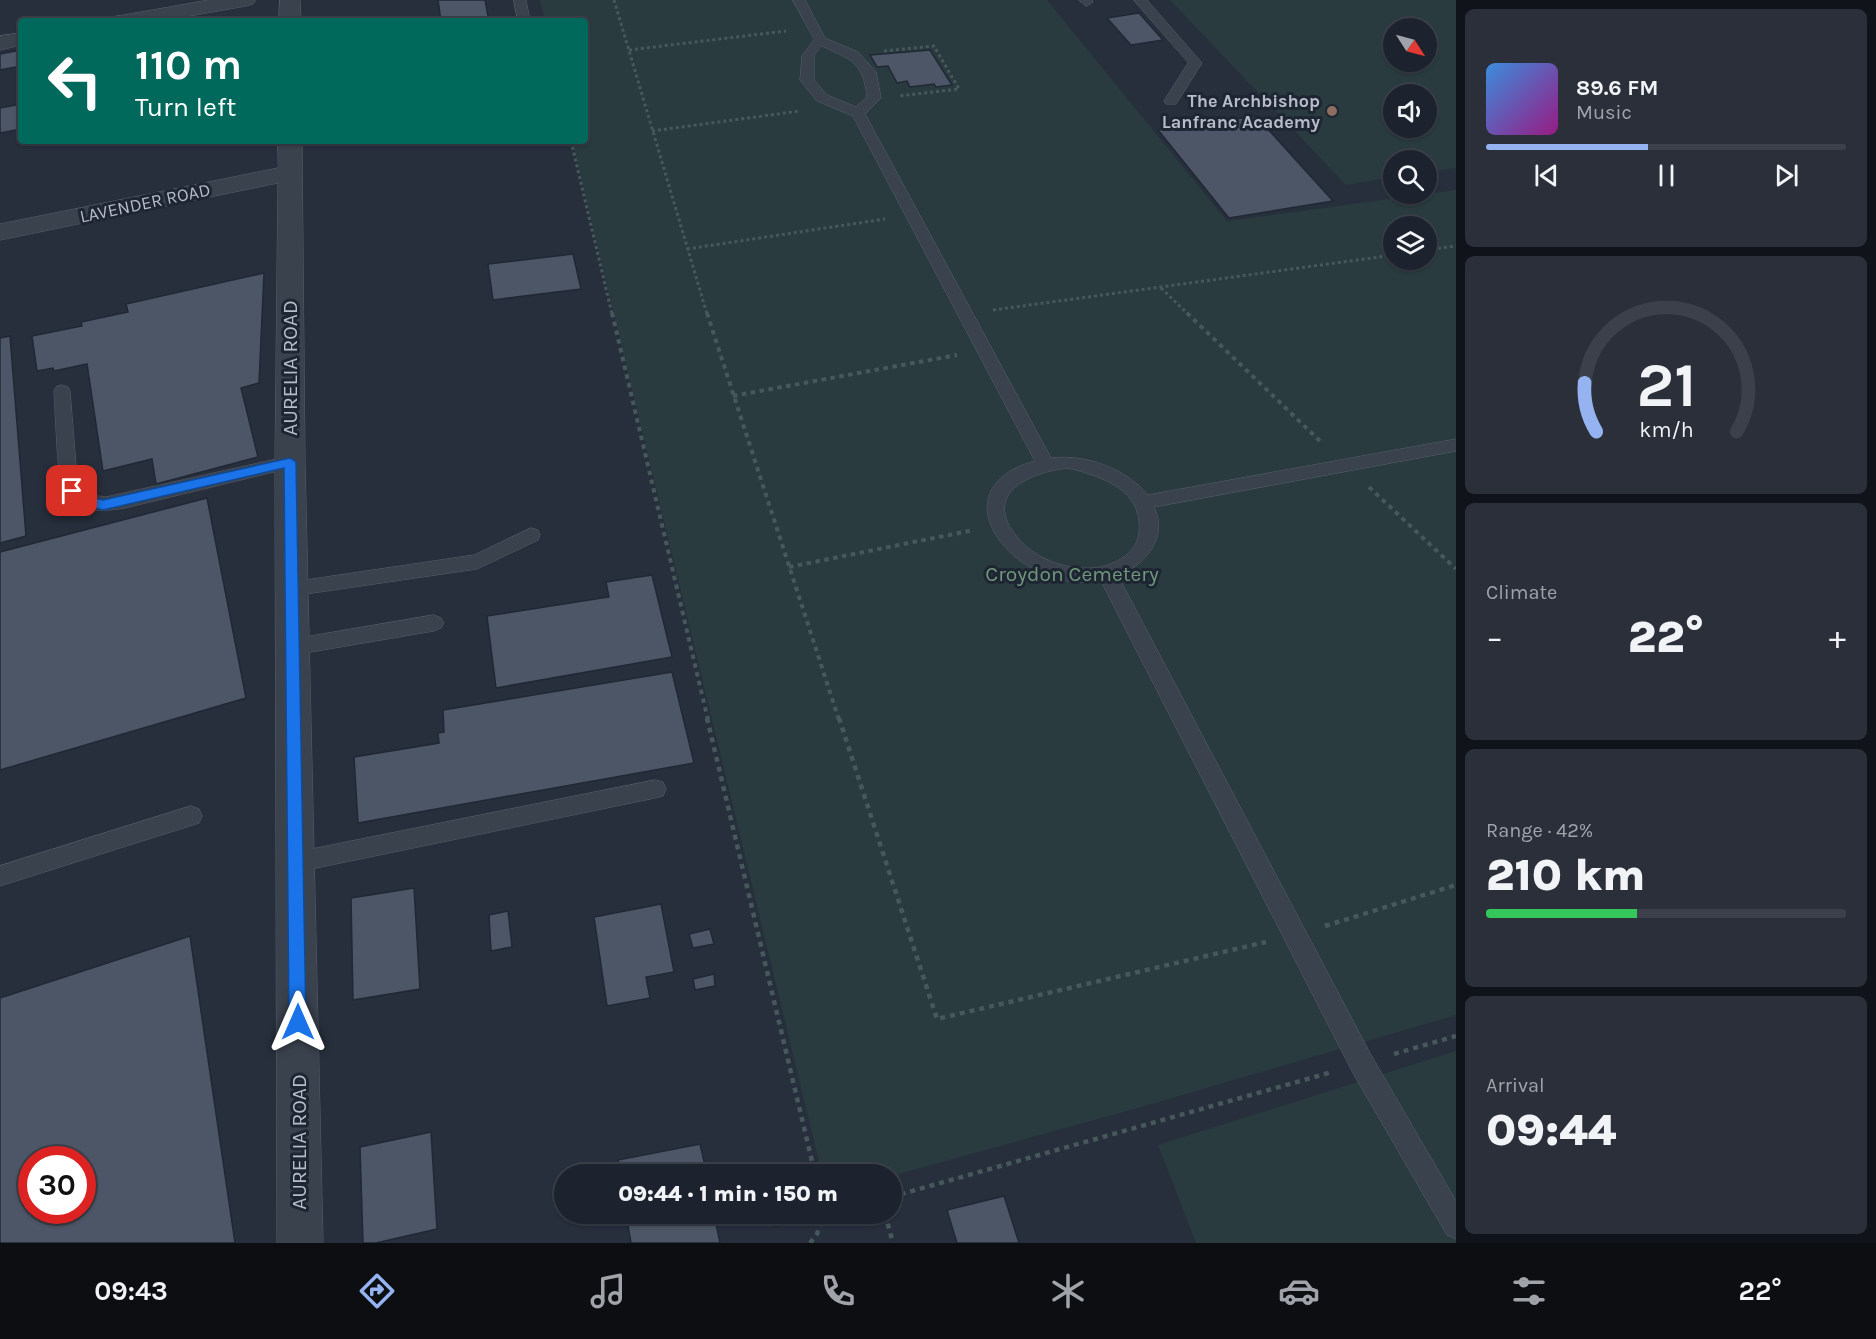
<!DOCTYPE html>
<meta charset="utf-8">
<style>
:root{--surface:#1d232e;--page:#2a2f3a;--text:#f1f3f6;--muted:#a0a4aa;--line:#3b404a;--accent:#94b3f0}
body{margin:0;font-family:Karla,sans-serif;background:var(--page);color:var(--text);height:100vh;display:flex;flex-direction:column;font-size:22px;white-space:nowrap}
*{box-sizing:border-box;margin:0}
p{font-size:20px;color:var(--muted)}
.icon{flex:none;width:33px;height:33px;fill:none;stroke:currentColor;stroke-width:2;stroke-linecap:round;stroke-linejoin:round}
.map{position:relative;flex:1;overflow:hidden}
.sheet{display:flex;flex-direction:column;gap:9px;padding:9px;background:#101319;width:420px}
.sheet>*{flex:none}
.guide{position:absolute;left:18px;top:18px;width:570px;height:126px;border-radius:6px;box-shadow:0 2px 4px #0004,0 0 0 2px var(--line);background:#00695c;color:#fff;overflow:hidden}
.needle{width:39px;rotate:126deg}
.controls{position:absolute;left:1383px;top:18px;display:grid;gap:12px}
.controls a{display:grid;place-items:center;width:54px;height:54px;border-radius:50%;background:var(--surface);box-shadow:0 2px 4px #0004,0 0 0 2px var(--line);font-size:30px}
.speed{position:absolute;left:18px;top:1146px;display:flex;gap:12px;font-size:30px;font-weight:700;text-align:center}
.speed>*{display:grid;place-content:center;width:78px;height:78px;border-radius:50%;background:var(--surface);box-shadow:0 2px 4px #0004,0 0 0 2px var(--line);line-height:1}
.speed .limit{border:9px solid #d22;background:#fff;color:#111}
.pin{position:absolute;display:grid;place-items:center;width:51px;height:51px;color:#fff;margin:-26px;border-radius:12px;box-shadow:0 3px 9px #0006}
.me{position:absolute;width:66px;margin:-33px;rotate:0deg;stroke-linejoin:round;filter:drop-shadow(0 0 4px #0008)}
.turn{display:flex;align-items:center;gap:21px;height:126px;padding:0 18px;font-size:27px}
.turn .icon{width:78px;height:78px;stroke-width:2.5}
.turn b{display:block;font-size:42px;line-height:51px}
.big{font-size:45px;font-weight:800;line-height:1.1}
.sheet .tile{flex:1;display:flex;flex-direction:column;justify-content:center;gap:9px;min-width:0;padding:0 21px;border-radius:9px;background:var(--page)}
.sheet .dial{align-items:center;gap:0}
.dial svg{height:156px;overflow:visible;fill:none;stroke:var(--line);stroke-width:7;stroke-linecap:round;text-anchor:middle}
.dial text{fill:var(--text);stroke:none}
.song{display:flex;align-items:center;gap:18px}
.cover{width:72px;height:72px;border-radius:9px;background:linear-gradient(135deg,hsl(210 70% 55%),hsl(310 70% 35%))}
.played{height:6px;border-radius:3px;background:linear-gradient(90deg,var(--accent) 45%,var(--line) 45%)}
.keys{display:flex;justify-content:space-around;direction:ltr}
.heat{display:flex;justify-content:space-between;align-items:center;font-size:33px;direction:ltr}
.charge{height:9px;border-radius:4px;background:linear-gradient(90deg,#34c759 42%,var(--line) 0)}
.trip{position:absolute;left:554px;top:1164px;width:348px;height:60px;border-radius:30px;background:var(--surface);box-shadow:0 2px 4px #0004,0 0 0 2px var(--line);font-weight:800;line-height:60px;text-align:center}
.tab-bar{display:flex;height:96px;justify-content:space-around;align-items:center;background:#0c0e12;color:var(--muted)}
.tab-bar .icon{width:42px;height:42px}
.tab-bar .selected{color:var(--accent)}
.tab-bar b{font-size:27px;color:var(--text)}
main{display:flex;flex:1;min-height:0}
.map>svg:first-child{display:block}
</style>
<main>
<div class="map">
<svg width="1456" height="1243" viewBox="0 0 1456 1243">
<rect width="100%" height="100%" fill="#272f3d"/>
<g fill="#293b3e" fill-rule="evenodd">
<path d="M 540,0 L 1047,0 L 1227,221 L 1456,190 L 1456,1015 L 1152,1104 L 891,1176 L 822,1174 L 572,141 L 585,141 L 585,21 L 545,21 ZM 1394,226 L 1426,226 L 1426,260 L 1394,260 Z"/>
<path d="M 1170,0 L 1456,0 L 1456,168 L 1427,172 L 1426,160 L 1394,160 L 1393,177 L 1346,185 ZM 1394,28 L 1426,28 L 1426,62 L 1394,62 ZM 1394,94 L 1426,94 L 1426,128 L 1394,128 Z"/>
<polygon points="1456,1051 1456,1243 1196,1243 1158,1145"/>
</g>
<g fill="#4d5666" stroke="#212835" stroke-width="1.5" fill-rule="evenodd">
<polygon points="438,0 485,0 489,21 441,21"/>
<polygon points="1139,13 1163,40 1131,45 1107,18"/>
<polygon points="21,50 21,66 0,70 0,54"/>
<polygon points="930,50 952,85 936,87 934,84 910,87 907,81 897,83 888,66 877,67 870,55"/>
<polygon points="21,104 21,129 0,133 0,108"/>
<polygon points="1256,116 1333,201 1229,218 1158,130"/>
<polygon points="573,254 581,289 493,300 488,264"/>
<polygon points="264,273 259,383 241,388 258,457 156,484 152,459 103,471 87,364 54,371 53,368 37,371 32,336 82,326 81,322 128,312 126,304"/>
<polygon points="10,336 26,536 0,543 0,338"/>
<polygon points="207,498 246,698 0,770 0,552"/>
<polygon points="652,575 672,657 496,688 487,616 609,597 606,582"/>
<polygon points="672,672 694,763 358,823 354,757 439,743 438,733 444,732 443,710"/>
<polygon points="414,888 420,989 353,1000 351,898"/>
<polygon points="661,904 674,972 646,977 650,998 607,1006 594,917"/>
<polygon points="508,911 512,947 491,951 489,915"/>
<polygon points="710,929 714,944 693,948 689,934"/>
<path d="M 190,936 L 235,1243 L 0,1243 L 0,998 ZM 32,1160 L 82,1160 L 82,1210 L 32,1210 Z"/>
<polygon points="714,974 715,986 695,990 693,979"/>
<polygon points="431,1132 437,1229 376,1243 363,1243 360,1147"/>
<polygon points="700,1144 707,1174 621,1174 618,1160"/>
<polygon points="1004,1196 1019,1243 957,1243 947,1210"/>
<polygon points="626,1214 714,1214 720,1243 631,1243"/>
<polygon points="771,1214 788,1214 790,1222 775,1227"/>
</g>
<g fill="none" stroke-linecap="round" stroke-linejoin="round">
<g stroke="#585f6b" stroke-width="1">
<g id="service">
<polygon points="514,0 526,0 530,21 518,21"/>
<path d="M 793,0 L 805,0 L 825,38 L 858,52 L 876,72 L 881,98 L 865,114 L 1051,458 C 1086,454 1125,468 1148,495 L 1456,439 L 1456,451 L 1154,507 C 1169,539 1144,565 1118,576 L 1371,1055 L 1456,1201 L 1456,1239 L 1447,1235 L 1353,1073 L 1101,581 C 1017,596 931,490 1035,461 L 853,116 L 817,101 L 800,80 L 802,56 L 814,40 ZM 822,46 C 852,60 863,62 867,97 L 856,107 L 827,95 L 814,80 L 814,56 ZM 1068,468 C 1097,475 1136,487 1139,521 C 1140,529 1139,540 1134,547 C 1106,583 1042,569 1017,537 C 981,493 1030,472 1068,468 Z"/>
<polygon points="1079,0 1092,0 1093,2 1087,6"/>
<polygon points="1134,0 1147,0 1202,63 1176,104 1166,104 1164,101 1188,63"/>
<path d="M 62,385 L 68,387 L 70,391 L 77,478 L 83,490 L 89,495 L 106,497 L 290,456 L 296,458 L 299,462 L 296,466 L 290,468 L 125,508 C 70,517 60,498 57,447 C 56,429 55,410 54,391 L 56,387 Z"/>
<polygon points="531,528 538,530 540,535 538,540 477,569 292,596 285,594 282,589 285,584 292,582 474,555"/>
<polygon points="434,615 441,618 444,623 441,628 434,631 293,655 286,653 283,647 286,641 293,639"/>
<polygon points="655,780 663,782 666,789 663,796 655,798 297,872 289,869 286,862 289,855 297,852"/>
<polygon points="191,806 199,809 202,816 199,823 0,886 0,866"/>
</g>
</g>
<g stroke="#585f6b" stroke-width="1">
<g id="minor">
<polygon points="209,0 256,0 253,4 246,6 161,21 113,21 116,16 124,15"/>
<polygon points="280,0 300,0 301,21 279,21"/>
<polygon points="21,33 21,45 0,50 0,36"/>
<polygon points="278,141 302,141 305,462 323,1243 277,1243 275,462 278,183 0,240 0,224 278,168"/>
</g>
</g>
<g stroke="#47585b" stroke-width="3" stroke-dasharray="3 3" stroke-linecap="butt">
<polyline points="614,0 707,314"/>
<polyline points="629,50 786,31"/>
<polyline points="884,51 934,46 959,89 899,96"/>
<polyline points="652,131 800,111"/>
<polyline points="571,141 612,314"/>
<polyline points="687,249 885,219"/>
<polyline points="1426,250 1456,246"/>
<polyline points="1161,288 1188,314"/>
<polyline points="993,310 1394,255"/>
</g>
<g stroke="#47585b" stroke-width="4" stroke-dasharray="4.5 4.5" stroke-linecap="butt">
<polyline points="612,313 708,720"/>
<polyline points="707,313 839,720"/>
<polyline points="1187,313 1322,443"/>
<polyline points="733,396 957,355"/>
<polyline points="1369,487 1456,569"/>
<polyline points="789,567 974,530"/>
</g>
<g stroke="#47585b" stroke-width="4.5" stroke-dasharray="5 5" stroke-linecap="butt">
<polyline points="707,718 815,1174"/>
<polyline points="839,718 937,1019 1266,942"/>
<polyline points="1325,926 1456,885"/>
<polyline points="1394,1054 1456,1036"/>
<polyline points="891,1197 1332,1072"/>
<polyline points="885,1214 893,1243"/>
<polyline points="810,1243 817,1234 824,1214"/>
</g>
<use href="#service" fill="#3a424e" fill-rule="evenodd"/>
<use href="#minor" fill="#3a424e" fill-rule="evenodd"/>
</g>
<polygon fill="#1a73e8" stroke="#114b97" stroke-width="1.5" points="290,458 296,462 306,1022 304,1027 298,1030 292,1027 289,1022 284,468 103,510 77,503 66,491 72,487 86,496 103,500"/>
<circle fill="#8d6e63" stroke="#1f2633" stroke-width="2" cx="1332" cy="111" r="6"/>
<g text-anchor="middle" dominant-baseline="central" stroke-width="6" stroke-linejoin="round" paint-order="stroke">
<g font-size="18" font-weight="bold" fill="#b7bdc8" stroke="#1f2633" text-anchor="end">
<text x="1320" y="101">The Archbishop<tspan x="1320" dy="21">Lanfranc Academy</tspan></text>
</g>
<g font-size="18" fill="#b7bdc8" stroke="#1f2633">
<text transform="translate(145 203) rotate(-12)">LAVENDER ROAD</text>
</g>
<g font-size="21" fill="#b7bdc8" stroke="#1f2633">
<text transform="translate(290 368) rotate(-90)">AURELIA ROAD</text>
<text transform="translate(299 1142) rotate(-90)">AURELIA ROAD</text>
</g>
<g font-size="21" fill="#70977b" stroke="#1f2633">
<text x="1072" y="574">Croydon Cemetery</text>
</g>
</g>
</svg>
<div class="controls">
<a><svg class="needle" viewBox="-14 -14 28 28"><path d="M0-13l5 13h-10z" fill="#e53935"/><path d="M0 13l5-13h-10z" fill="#a0a4aa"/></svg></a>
<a><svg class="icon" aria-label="sound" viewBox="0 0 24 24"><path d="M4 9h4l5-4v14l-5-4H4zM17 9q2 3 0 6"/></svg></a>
<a><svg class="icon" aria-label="search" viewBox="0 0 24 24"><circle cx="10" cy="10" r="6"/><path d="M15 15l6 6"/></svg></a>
<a><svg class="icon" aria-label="layers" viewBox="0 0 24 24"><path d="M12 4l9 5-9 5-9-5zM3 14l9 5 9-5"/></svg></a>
</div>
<div class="speed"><div class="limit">30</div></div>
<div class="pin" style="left:72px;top:491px;background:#d93025"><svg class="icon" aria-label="arrive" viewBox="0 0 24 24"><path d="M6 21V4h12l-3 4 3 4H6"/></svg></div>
<svg class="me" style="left:298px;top:1022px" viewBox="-20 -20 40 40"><path d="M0-17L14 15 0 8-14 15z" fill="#1a73e8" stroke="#fff" stroke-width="4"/></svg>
<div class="trip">09:44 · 1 min · 150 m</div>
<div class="guide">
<div class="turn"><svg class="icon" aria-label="left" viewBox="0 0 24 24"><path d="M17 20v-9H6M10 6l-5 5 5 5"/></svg><div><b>110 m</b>Turn left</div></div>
</div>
</div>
<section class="sheet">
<div class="tile">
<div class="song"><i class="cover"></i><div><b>89.6 FM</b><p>Music</p></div></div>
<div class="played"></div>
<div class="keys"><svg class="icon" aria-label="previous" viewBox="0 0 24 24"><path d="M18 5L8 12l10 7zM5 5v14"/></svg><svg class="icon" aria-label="pause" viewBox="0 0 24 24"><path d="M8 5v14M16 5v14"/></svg><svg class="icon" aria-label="next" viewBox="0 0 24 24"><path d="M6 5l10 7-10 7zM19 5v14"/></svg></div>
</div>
<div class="tile dial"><svg viewBox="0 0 100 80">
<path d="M14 69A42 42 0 1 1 86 69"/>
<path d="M14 69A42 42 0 0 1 8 44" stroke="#94b3f0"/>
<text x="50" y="56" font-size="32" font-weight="700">21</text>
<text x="50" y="72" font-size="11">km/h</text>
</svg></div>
<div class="tile"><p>Climate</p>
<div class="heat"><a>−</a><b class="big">22°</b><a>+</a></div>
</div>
<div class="tile"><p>Range · 42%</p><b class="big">210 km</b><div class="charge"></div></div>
<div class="tile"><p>Arrival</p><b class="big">09:44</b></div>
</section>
</main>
<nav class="tab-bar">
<b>09:43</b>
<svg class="icon selected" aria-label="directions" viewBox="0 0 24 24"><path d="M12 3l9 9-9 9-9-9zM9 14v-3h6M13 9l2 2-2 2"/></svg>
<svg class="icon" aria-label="music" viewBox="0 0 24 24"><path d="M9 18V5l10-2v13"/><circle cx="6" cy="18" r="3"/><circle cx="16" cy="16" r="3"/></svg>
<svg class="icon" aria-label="phone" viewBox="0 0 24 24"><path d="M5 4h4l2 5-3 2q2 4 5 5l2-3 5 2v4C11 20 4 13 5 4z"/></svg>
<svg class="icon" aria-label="climate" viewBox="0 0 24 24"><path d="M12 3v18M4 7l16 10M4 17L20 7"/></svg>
<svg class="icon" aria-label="car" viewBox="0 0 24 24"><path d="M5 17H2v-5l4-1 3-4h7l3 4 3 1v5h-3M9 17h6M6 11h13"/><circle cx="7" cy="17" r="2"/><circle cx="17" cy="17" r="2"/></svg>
<svg class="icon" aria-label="filters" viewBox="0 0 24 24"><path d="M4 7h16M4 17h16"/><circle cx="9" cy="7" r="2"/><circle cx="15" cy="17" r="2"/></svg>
<b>22°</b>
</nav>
